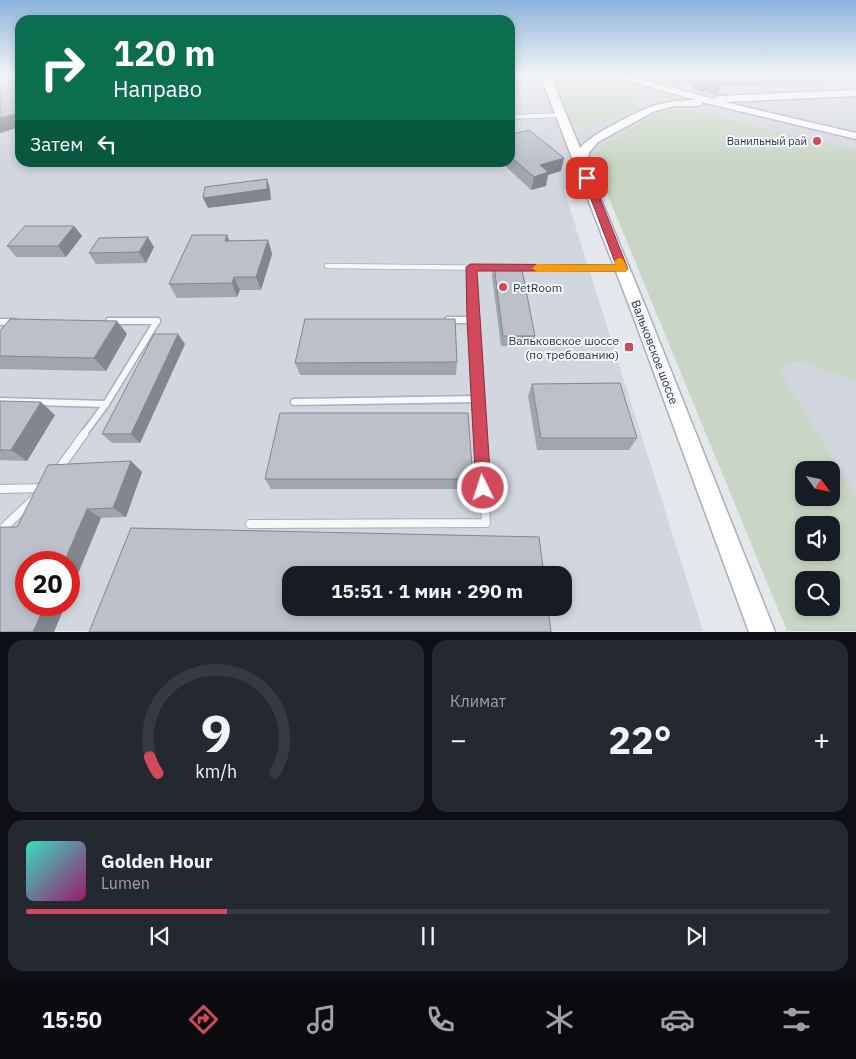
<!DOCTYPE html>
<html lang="ru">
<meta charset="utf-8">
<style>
:root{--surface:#171b24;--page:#242831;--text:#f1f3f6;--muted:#9ea1a6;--line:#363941;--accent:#d1495b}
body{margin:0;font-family:"IBM Plex Sans",sans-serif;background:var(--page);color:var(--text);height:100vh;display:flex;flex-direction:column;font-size:19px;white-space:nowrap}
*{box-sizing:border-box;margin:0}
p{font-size:16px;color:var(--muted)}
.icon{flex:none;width:28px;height:28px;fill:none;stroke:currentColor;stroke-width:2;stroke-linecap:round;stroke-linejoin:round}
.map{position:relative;height:632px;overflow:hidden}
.side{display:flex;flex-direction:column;gap:8px;padding:8px;background:#0d0f14;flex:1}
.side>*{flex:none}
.guide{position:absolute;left:15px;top:15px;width:500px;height:152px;border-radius:15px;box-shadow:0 2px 8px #0003;background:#0b6e4f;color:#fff;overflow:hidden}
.needle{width:32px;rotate:123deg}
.fabs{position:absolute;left:795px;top:461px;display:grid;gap:10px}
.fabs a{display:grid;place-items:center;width:45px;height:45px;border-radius:10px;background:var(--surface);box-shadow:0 2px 8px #0003;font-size:25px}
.speed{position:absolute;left:15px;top:551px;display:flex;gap:10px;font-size:25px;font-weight:700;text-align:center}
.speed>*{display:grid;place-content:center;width:65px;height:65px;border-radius:50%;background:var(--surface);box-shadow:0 2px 8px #0003;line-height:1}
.speed .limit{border:8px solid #d22;background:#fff;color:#111}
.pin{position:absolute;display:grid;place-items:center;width:42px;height:42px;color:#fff;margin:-21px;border-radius:10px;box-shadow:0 2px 8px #0006}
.me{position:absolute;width:55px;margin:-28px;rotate:356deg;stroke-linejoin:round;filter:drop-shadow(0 0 4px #0008)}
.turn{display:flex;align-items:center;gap:18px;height:105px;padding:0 15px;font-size:22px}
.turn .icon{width:65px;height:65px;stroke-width:2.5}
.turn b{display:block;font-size:35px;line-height:42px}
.then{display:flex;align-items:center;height:48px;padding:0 15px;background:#0003;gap:10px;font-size:19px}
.big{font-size:38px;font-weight:800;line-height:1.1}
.side .widget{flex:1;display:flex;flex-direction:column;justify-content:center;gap:8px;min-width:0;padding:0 18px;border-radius:15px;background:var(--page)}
.side .dial{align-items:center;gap:0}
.dial svg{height:130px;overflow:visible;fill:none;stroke:var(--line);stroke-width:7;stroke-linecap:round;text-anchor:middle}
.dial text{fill:var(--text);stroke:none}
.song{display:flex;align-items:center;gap:15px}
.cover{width:60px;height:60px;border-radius:8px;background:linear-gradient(135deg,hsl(170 70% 55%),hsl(320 70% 35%))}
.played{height:5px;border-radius:2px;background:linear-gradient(90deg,var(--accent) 25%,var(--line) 25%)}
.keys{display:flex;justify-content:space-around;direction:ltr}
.heat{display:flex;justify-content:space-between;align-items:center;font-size:28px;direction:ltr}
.side .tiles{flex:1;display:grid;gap:8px;grid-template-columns:1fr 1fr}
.widget:last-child{grid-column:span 2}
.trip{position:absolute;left:282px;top:566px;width:290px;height:50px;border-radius:15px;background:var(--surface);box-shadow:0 2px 8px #0003;font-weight:800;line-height:50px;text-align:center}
.tab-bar{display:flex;height:80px;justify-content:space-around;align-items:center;background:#090b0e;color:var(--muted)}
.tab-bar .icon{width:35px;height:35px}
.tab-bar .current{color:var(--accent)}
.tab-bar b{font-size:22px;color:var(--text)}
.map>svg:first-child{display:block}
</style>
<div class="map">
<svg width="856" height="632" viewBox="0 0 856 632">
<rect width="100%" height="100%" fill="#e4e7ec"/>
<g fill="#d2d6de" fill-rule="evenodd">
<path d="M 0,75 L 20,75 L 20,162 L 510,162 L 510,75 L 856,75 L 856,154 L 680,118 L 564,190 L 703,631 L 0,631 ZM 26,562 L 69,562 L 69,605 L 26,605 ZM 291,575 L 564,575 L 564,608 L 291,608 Z"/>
<polygon points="740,339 856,376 856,555 831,498 831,470"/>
</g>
<g fill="#c9d6c5" fill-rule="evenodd">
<path d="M 552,75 L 602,75 L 623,80 L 640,92 C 634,115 589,133 569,123 Z"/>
<path d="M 678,107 C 738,121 796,137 856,150 L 856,381 L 799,361 L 787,365 L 780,371 L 856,496 L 856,631 L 787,631 L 593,159 L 602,145 L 660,112 ZM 804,470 L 831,470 L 831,498 L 804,498 ZM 804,525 L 831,525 L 831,552 L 804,552 ZM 804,580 L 831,580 L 831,608 L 804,608 Z"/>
</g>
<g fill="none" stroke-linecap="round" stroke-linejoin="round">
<g stroke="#a9aeb7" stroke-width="5.5">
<g id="service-far3">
<polyline points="637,80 641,75"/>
<polyline points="510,117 561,115"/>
</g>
</g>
<g stroke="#a9aeb7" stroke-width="6">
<g id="service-far2">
<polyline points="327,266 500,268"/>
<polyline points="471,267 472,283"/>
<polyline points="515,268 620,269"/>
</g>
</g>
<g stroke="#a9aeb7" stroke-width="9">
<g id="service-far1">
<polyline points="448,320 473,320 472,282"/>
<polyline points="473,320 480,435"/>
<polyline points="109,321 157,321"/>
<polyline points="0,322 15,322"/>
<polyline points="0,401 106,404"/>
<polyline points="294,402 478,399"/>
<polyline points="83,435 106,404 157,321"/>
</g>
</g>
<g stroke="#a9aeb7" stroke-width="10">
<g id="service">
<polyline points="58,470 84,434"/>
<polyline points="0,489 43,488"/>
<polyline points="250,524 486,523 480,434"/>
<polyline points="0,531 33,500"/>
</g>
</g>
<g stroke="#a9aeb7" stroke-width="3">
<path id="secondary" d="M 540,75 L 550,75 L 580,148 C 590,137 602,131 615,124 C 645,108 661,100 696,100 L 615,77 L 614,75 L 626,75 L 714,99 L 719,96 L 856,90 L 856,96 L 724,102 L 856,133 L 856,139 L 702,102 L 702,105 L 698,106 L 675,106 L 655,111 L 598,142 L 589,153 L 586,163 L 648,313 L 775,632 L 749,632 L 632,313 Z"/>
</g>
<use href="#service-far3" stroke="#f7f8fa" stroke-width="4"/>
<use href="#service-far2" stroke="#f7f8fa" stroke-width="4.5"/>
<use href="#service-far1" stroke="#f7f8fa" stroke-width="6"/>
<use href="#service" stroke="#f7f8fa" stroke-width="8"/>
<use href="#secondary" fill="#fff" fill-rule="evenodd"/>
</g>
<g fill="#a1a5ae">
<polygon points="667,75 856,75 856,82 721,86 717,95 694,90 683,77 676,85 664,82"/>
<polygon points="510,135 561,171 548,175 546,186 531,190 501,162 510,162"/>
<polygon points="74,226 82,236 66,257 16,257 7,246"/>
<polygon points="227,235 229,241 268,240 272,254 261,290 240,290 237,297 177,298 169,284"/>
<polygon points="154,247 146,263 96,264 89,253"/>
<polygon points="494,265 535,336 532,346 501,346 492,276"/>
<polygon points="0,331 127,334 106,371 0,369"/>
<polygon points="185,344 140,443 112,443 102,434"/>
<polygon points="457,362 456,375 300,375 295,363"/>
<polygon points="532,384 637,438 629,450 537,450 528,396"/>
<polygon points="0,401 55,415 27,461 0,460"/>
<polygon points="131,461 142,472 126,517 101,518 54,632 0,632 17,527"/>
<polygon points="265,479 473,479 471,489 271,489"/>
</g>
<g fill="#83868d">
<polygon points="680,75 684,75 683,77 676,85"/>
<polygon points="20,113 20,127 0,133 0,118"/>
<polygon points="564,158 561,171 548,175 546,186 531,190 534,177 540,165"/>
<polygon points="267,179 270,189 271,200 208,208 203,198"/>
<polygon points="74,226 82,236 66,257 58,246"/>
<polygon points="227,235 232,249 225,241"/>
<polygon points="148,237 154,247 146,263 139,252"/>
<polygon points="268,240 272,254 261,290 256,277"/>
<polygon points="234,277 240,290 237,297 232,283"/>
<polygon points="117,321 127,334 106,371 94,358"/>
<polygon points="178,334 185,344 140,443 131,434"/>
<polygon points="41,402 55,415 27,461 11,450"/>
<polygon points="131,461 142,472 126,517 113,508"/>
<polygon points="87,509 101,518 69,595 69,562 64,562"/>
<polygon points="45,605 65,605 54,632 33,632"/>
</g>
<g fill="#bbc0ca" stroke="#83868d">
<polygon points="5,75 20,75 20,113 0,118 0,87 9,85"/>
<polygon points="695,75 757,75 714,76 722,84 699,79"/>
<polygon points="529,130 564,158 540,165 548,172 534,177 510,156 510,135"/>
<polygon points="267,179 267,189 203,198 205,187"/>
<polygon points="25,226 74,226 58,246 7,246"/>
<polygon points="192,235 227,235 225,241 268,240 256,277 234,277 232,283 169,284"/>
<polygon points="148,237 139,252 89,253 99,238"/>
<polygon points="494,265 521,265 535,336 503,336"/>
<polygon points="10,319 117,321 94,358 0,356 0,331"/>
<polygon points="305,319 455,319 457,362 295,363"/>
<polygon points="154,334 178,334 131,434 102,434"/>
<polygon points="620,383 637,438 541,438 532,384"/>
<polygon points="0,401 41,402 11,450 0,450"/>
<polygon points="280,413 468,413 473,479 265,479"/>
<polygon points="131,461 113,508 87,509 64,562 26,562 26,605 45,605 33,632 0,632 0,527 17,527 48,465"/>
<polygon points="131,528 539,537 544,575 291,575 291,608 548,608 551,632 89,632"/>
</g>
<linearGradient id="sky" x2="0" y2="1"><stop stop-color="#8bb4dd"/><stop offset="0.46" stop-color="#f3f4f6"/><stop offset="1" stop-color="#f3f4f6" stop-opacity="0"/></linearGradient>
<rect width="856" height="163" fill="url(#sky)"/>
<polygon fill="#d1495b" stroke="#882f3b" points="584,176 592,178 628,269 626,271 477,271 491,488 489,493 483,495 478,493 476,488 467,320 466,267 471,264 616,265 583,178"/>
<polygon fill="#f59e0b" points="619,258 623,259 628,269 626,271 537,272 532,268 537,264 616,265 614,261"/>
<g fill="#d1495b" stroke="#f4f6f9" stroke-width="2">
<circle cx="817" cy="141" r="5"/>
<circle cx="503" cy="287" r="5"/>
<rect x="624" y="342" width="10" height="10" rx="2.5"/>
</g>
<g text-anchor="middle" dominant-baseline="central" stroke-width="4" stroke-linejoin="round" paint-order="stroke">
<g font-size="11" fill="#2b3445" stroke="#f4f6f9" text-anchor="end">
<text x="807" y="141">Ванильный рай</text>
</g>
<g font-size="12" fill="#2b3445" stroke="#f4f6f9" text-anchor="start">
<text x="513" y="287">PetRoom</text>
<text x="619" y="340" text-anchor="end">Вальковское шоссе<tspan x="619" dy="14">(по требованию)</tspan></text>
</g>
<g font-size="12" fill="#2b3445" stroke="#f4f6f9">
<text transform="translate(655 352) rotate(69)">Вальковское шоссе</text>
</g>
</g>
</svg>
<div class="fabs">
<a><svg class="needle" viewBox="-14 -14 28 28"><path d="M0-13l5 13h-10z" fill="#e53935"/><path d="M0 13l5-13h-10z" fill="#9ea1a6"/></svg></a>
<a><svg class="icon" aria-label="sound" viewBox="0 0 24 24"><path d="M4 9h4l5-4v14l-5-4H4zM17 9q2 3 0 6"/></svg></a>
<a><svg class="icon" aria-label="search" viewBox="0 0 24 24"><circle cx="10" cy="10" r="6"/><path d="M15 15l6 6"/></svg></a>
</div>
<div class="speed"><div class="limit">20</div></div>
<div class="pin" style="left:587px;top:178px;background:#d93025"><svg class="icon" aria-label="arrive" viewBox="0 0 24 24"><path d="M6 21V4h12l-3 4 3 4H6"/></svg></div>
<svg class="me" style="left:483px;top:488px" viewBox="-20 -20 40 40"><circle r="17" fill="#d1495b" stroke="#fff" stroke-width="3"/><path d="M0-11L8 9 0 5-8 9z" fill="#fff"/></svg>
<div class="trip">15:51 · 1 мин · 290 m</div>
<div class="guide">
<div class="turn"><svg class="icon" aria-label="right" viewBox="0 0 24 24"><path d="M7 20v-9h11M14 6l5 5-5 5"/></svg><div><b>120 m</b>Направо</div></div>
<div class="then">Затем<svg class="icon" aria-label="left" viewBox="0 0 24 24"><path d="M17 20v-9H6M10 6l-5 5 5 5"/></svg></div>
</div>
</div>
<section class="side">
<div class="tiles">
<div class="widget dial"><svg viewBox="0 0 100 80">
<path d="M14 69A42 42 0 1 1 86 69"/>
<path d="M14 69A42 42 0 0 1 9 59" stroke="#d1495b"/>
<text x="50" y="56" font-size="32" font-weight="700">9</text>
<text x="50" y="72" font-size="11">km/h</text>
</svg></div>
<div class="widget"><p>Климат</p>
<div class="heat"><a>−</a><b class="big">22°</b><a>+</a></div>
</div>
<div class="widget">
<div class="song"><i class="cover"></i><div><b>Golden Hour</b><p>Lumen</p></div></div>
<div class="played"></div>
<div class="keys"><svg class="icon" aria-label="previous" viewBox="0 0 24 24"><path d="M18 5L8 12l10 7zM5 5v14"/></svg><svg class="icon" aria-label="pause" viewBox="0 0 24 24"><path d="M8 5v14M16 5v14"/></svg><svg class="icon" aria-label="next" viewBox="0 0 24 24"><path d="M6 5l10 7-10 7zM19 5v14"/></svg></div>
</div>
</div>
</section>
<nav class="tab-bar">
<b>15:50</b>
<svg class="icon current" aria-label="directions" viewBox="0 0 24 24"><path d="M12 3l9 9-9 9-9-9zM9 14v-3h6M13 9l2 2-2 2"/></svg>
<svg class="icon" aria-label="music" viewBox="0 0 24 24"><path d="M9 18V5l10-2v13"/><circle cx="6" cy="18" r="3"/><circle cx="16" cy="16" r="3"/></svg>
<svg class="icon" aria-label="phone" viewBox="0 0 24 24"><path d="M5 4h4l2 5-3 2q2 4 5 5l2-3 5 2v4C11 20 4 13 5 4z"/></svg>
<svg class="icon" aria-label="climate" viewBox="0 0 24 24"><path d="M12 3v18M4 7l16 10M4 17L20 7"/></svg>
<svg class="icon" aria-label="car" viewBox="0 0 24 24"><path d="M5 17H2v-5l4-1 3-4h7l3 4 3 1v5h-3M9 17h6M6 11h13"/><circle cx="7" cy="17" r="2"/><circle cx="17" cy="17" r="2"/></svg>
<svg class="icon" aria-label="filters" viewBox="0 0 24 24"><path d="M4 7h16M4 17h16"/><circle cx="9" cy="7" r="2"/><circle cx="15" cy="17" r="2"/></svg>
</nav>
